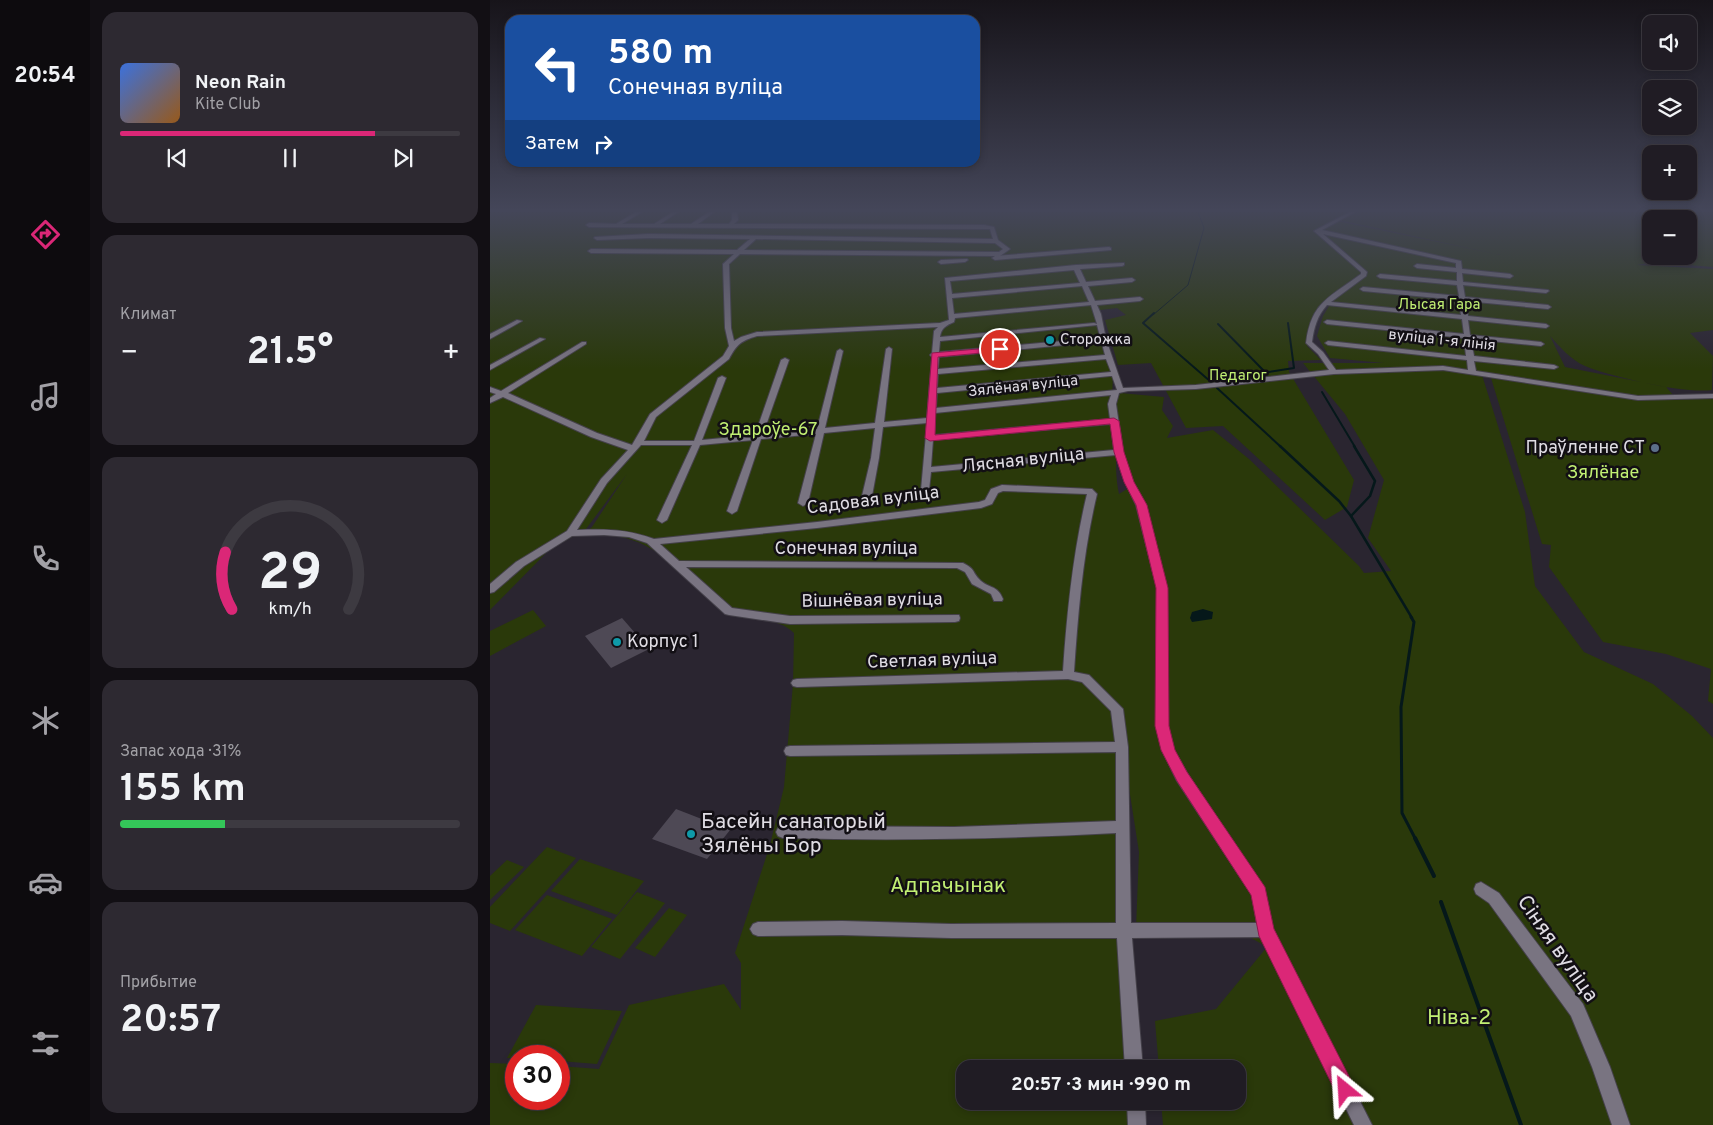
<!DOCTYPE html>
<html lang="ru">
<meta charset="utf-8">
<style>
:root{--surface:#201c24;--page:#2d2931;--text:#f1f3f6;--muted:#a2a1a6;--line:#3d3a41;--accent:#db2777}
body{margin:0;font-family:Overpass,sans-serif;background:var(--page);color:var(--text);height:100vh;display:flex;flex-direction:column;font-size:19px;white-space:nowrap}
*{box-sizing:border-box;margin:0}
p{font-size:16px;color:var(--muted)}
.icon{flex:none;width:28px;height:28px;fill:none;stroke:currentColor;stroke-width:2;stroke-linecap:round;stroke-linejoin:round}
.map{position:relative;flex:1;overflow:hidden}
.drawer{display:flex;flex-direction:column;gap:12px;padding:12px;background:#120f14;width:400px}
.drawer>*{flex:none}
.banner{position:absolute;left:15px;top:15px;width:475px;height:152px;border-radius:15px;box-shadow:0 2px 8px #0003,0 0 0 1px var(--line);background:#1a4fa0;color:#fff;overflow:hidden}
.buttons{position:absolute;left:1152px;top:15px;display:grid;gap:10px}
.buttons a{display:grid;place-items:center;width:55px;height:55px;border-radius:10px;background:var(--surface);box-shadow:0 2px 8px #0003,0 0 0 1px var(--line);font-size:25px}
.speed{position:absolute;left:15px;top:1045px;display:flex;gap:10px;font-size:25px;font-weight:700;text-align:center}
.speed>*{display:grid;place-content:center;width:65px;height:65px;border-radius:50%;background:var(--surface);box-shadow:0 2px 8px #0003,0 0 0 1px var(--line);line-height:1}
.speed .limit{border:8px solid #d22;background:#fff;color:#111}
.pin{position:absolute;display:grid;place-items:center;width:42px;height:42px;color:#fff;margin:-21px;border:2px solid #fff;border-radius:50%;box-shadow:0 1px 5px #0007}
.me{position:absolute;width:55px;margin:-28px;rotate:333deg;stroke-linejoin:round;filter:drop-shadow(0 0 4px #0008)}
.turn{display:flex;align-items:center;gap:18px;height:105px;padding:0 20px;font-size:22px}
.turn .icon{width:65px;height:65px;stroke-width:2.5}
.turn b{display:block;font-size:35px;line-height:42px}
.then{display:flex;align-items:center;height:48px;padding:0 20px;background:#0003;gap:10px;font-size:19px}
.big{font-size:38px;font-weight:700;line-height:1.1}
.drawer .card{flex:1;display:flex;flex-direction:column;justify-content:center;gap:8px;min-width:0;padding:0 18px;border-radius:15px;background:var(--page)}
.drawer .dial{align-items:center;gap:0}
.dial svg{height:130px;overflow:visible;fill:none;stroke:var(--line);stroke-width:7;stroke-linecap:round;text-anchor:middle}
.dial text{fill:var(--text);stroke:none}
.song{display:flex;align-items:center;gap:15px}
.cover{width:60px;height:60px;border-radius:8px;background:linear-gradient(135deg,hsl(220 70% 55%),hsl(30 70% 35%))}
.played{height:5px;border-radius:2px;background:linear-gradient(90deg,var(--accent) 75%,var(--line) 75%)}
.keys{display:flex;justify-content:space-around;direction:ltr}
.heat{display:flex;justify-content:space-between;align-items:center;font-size:28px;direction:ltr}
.charge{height:8px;border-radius:4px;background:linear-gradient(90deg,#34c759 31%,var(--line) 0)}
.trip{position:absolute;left:466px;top:1060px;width:290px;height:50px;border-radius:15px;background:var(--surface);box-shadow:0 2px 8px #0003,0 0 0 1px var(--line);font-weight:700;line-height:50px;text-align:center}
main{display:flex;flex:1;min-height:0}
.menu{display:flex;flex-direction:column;width:90px;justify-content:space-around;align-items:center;background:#0d0b0e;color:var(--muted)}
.menu .icon{width:35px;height:35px}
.menu .active{color:var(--accent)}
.menu b{font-size:22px;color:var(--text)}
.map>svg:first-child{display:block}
</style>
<main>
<nav class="menu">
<b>20:54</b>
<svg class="icon active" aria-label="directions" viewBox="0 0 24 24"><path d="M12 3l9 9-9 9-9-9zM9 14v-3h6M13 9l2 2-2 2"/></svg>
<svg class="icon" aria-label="music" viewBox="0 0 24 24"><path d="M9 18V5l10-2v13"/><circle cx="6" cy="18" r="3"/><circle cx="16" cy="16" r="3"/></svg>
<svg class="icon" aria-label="phone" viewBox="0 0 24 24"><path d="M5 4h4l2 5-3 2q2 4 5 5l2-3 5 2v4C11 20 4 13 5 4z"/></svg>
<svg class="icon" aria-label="climate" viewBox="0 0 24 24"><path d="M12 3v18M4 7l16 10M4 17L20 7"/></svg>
<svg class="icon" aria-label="car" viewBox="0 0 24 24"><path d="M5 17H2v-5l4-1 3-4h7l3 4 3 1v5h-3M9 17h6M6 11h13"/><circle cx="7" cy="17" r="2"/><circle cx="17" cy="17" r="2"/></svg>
<svg class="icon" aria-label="filters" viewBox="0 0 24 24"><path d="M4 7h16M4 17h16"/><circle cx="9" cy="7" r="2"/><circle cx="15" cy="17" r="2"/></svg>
</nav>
<section class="drawer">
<div class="card">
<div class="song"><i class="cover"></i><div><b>Neon Rain</b><p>Kite Club</p></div></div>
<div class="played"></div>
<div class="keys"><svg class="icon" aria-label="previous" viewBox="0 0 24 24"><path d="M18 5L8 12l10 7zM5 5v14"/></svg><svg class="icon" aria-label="pause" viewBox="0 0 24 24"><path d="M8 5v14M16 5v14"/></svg><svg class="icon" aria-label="next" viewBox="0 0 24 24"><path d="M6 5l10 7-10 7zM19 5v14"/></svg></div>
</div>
<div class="card"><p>Климат</p>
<div class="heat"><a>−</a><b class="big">21.5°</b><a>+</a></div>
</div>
<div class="card dial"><svg viewBox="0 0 100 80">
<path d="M14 69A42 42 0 1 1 86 69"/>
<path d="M14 69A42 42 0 0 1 10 34" stroke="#db2777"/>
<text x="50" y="56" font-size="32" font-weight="700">29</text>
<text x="50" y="72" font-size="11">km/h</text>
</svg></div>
<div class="card"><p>Запас хода · 31%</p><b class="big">155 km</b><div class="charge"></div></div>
<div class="card"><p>Прибытие</p><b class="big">20:57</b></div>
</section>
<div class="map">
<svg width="1223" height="1125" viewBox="0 0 1223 1125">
<rect width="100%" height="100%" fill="#2a2530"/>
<g fill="#2a390a" fill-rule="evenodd">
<path d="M 0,212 L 859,212 L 842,220 L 1011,255 L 849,220 L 869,212 L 1223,212 L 1223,267 L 1163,262 L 1147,265 L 1223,269 L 1223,330 L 1200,333 L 1223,356 L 1222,390 C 1195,394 1122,377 1095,366 C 1081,360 1070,347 1060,336 L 1075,367 L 1176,387 L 1184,396 L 1159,397 L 1087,388 L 943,366 L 992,375 L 1035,512 L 1045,586 L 1094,652 L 1163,684 L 1202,716 L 1223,738 L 1223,1125 L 673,1125 L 671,1101 L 748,1101 L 748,1069 L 669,1069 L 665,1021 L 726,1009 L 777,947 L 742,927 L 646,929 L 649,852 L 639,788 L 641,929 L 649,1069 L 475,1069 L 475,1101 L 651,1101 L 653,1125 L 0,1125 L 0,1063 L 26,1064 L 26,1099 L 69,1099 L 69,1066 L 109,1069 L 139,1005 L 234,984 L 251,1010 L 251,963 L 245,953 L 280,845 L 294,787 L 303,684 L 304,633 C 286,615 258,622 236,611 C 227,606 218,596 210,589 C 168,552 153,532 93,535 L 102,527 L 137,474 L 96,529 L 59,550 L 0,610 ZM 1161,219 L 1199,219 L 1199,256 L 1161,256 ZM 841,303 L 833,316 L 827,336 L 840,358 L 894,363 L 813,363 L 855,414 L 894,480 L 878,538 L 901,571 L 874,573 L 869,566 L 759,459 L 723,430 L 677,438 L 683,426 L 672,410 L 674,397 L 630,393 L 621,419 L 623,375 L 610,310 L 627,308 L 636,315 L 615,320 L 628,365 L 661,363 L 696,428 L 733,426 L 835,520 L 857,507 L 864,480 L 799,372 L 798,361 L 831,360 L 817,346 L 825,312 ZM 620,404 L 621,421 L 642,486 L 629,494 C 626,480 626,468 626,455 C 625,437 618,422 620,404 Z"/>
<polygon points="1001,378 1145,400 1223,399 1223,704 1218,701 1221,669 1176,654 1113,642 1059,567 1061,545 1052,544"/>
<polygon points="43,610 56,626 0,656 0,631"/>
<polygon points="57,847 86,858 20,931 0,923 0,907"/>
<polygon points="90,859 154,881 127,915 61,891"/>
<polygon points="17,860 34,867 0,900 0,876"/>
<polygon points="147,892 175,903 130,959 101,947"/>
<polygon points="57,895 122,919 92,956 25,930"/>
<polygon points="179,908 197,915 165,957 145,948"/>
<polygon points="46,1005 132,1011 107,1064 69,1061 69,1056 17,1058"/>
</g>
<polygon fill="#05181a" points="713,609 723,612 722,619 702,622 700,618 702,612"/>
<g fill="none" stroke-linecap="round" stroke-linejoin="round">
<polyline stroke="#05181a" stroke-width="1" points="663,315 698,285 714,228 708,212"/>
<g stroke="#05181a" stroke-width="2">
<polyline points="664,313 653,323 721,382"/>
<polyline points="728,324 775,372"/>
<polyline points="720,381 804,368 798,323"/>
<polyline points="727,388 791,447"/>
<polyline points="832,392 865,447"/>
</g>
<g stroke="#05181a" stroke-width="2.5">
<polyline points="790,446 849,501 861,516 922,618"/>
<polyline points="861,516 880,496 885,481 864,446"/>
</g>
<polyline stroke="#05181a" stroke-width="3" points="921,617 924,622 911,707 912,813 926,840"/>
<g stroke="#05181a" stroke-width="4">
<polyline points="925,838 944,876"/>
<polyline points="951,902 1031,1125"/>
</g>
</g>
<g fill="#4e4955">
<polygon points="132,618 159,649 121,668 95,636"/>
<polygon points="186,809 240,830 217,859 162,839"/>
</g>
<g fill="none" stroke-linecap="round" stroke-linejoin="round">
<g stroke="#444049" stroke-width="2">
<g id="street">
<path d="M 146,212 L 152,212 L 132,224 L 164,224 L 183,212 L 188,212 L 170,224 L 201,224 L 219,212 L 224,212 L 208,224 L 239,224 L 242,220 L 242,212 L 247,212 L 248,220 L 244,224 L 494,225 L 504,227 L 508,240 L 520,249 L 510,256 L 250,254 L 239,264 L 241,328 L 244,341 L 251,337 L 267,332 L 450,323 L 459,320 L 455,278 L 586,265 L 634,263 L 634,265 L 632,266 L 590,269 L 596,282 L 642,278 L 645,280 L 642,282 L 598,286 L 605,301 L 650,297 L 653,299 L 650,301 L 607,305 L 611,314 L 616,339 L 633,388 L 706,385 L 839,370 L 828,354 L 816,343 C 821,301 841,297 871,274 L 871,272 L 824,231 L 860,212 L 865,212 L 832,230 L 971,261 L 972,269 L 1020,274 L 1023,276 L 1020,278 L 972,273 L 973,282 L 1058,290 L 1059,291 L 1056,293 L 973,285 L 975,297 L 1058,305 L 1061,307 L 1058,309 L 976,301 L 978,316 L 1056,324 L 1059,326 L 1056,328 L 978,320 L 980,335 L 1051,342 L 1054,344 L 1051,346 L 981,339 L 984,356 L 1064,365 L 1068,367 L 1064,369 L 984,361 L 986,371 L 1148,396 L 1223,394 L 1223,398 L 1148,400 L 953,370 L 844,374 L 706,389 L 638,391 L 629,393 L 626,404 L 633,452 L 643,482 L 656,505 L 677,588 L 678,726 L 684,750 L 697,773 L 774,888 L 783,929 L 882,1125 L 864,1125 L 772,937 L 642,938 L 653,1069 L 635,1069 L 627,938 L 461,938 L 352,935 L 268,936 L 263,934 L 260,929 L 263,924 L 268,922 L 352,921 L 461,924 L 626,923 L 626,833 C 515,839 404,841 293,838 L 288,836 L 286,832 L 288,828 L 293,826 L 464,827 L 626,821 L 626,752 L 300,756 L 296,755 L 294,751 L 296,747 L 300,746 L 625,742 L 621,711 L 592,682 L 578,679 L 307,687 L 303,686 L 301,683 L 303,680 L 307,679 L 573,671 C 577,612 583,552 597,494 L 513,491 L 508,493 L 502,504 L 491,508 L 327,528 L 170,544 L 189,561 L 473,563 C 486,570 481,570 489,579 C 498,589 507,584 513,599 L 512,601 L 504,601 L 501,594 L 482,584 L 475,572 L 467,568 L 196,567 L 242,608 L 300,616 L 469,615 L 470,618 L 469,621 L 465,622 L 300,624 L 239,615 L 235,614 L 157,543 L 139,537 L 114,535 L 82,536 L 34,566 L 4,592 L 0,593 L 0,584 L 26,562 L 77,531 L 111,479 L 138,450 L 101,437 L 13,397 L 0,403 L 0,398 L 6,394 L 0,392 L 0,387 L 11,391 L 92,342 L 96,342 L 96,344 L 18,393 L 107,433 L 142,445 L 160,414 L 233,356 L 239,346 L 235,328 L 233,264 L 244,254 L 101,253 L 98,251 L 101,249 L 247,250 L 260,239 L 159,238 L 107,240 L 104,238 L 105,237 L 159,234 L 503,239 L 500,229 L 494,229 L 99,227 L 96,225 L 99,223 L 126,224 ZM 833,234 L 966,263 L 966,268 L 927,264 L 924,266 L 927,268 L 967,272 L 967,281 L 890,274 L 887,276 L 890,278 L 967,285 L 969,296 L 873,287 L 870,289 L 873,291 L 969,300 L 971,315 L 841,302 L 876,276 L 877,272 ZM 266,239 L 505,243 L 513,249 L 509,252 L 254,250 ZM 584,270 L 590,283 L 462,294 L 460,281 ZM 592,286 L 599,302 L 464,314 L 462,298 ZM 601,305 L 607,324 L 604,323 L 450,337 C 451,328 457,325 464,322 L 465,318 ZM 837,305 L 972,319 L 974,334 L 837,320 L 834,322 L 837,324 L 974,338 L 976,356 L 838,341 L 835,343 L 838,345 L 977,360 L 978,370 L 953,366 L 846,370 L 833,352 L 822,342 C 824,328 827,316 837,305 ZM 607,325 L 615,355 L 448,369 L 449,357 L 606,342 L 609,340 L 606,338 L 449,352 L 450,341 ZM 448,327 L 444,331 L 442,353 L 440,355 L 442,357 L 437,418 L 394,422 L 402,349 L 399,347 L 396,349 L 385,423 L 335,428 L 353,351 L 350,349 L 347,351 L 327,429 L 273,434 L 299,360 L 295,358 L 291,360 L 265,435 L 212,440 L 236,378 L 232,376 L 228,378 L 204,441 L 154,441 L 166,417 L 239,359 C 247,344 251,341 267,336 ZM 616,359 L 621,372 L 447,388 L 448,374 ZM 620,376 L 622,376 L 627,390 L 446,408 L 447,393 ZM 621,395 L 618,404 L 620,419 L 444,435 L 445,413 ZM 437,423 L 431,490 L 435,493 L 439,490 L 441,472 L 626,455 L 635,482 L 646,505 L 667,588 L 666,726 L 672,750 L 687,781 L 762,895 L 767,923 L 641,923 L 638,747 L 633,709 L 599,675 L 584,672 C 588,613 593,552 607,494 L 602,489 L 512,485 L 501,489 L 495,500 L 489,502 L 327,522 L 164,539 C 136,529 116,529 87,530 L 117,483 L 151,445 L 202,445 L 167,520 L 172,523 L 177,520 L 210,445 L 263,440 L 237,511 L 242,514 L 247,511 L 271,439 L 326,434 L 308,503 L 313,506 L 318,503 L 334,433 L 385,428 L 381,458 L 372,496 L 377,499 L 382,496 L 389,458 L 393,427 ZM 621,424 L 624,450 L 441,467 L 443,440 Z"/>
<polygon points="619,247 621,248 621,250 505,260 502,258 505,256"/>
<polygon points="477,259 478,260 475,262 451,264 448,262 451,260"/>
<polygon points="27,320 32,321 0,339 0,334"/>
<polygon points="50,338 55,339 0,370 0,365"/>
<polygon points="991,882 1009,893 1093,1004 1120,1067 1140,1125 1122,1125 1102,1067 1081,1016 999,903 986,894 984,889 986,884"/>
<polygon points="637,1101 655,1101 656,1125 638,1125"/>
</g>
</g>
<use href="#street" fill="#797481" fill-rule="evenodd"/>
</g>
<linearGradient id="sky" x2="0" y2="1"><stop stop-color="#17141a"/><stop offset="0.57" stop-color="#444659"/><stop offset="1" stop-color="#444659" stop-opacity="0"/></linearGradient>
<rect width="1223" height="369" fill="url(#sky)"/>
<polygon fill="#db2777" stroke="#8e194d" points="510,347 514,349 513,351 448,357 445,435 624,418 629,421 634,452 644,482 657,505 678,588 679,726 685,750 697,772 775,887 784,929 862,1082 865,1090 862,1097 855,1099 848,1097 769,936 761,895 687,781 671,750 665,726 666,588 646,505 634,482 624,452 620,424 440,441 435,438 442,353"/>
<g fill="#0f9aa8" stroke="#120f14" stroke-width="2">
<circle cx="560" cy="340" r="5"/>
<circle cx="127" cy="642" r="5"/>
<circle cx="201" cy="834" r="5"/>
</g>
<circle fill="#5c6f8a" stroke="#120f14" stroke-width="2" cx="1165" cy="448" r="5"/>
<g text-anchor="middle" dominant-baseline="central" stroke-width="5" stroke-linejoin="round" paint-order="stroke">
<g font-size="15" fill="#c1ef73" stroke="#120f14">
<text x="949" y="305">Лысая Гара</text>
<text x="748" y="376">Педагог</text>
</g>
<g font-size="15" fill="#e0dde4" stroke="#120f14" text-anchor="start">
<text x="570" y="340">Сторожка</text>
</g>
<g font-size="15" fill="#e0dde4" stroke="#120f14">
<text transform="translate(952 341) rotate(6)">вуліца 1-я лінія</text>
<text transform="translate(533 387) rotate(-6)">Зялёная вуліца</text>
</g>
<g font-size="18" fill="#c1ef73" stroke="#120f14">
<text x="278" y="430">Здароўе-67</text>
<text x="1113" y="473">Зялёнае</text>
</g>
<g font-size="18" fill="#e0dde4" stroke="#120f14" text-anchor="end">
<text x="1155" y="448">Праўленне СТ</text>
<text x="137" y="642" text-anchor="start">Корпус 1</text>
</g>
<g font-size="18" fill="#e0dde4" stroke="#120f14">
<text transform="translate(533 461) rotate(-6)">Лясная вуліца</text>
<text transform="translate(383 501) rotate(-7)">Садовая вуліца</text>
<text x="356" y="549">Сонечная вуліца</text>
<text transform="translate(382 601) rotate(-1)">Вішнёвая вуліца</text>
<text transform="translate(442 661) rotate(-2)">Светлая вуліца</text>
</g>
<g font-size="21" fill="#e0dde4" stroke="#120f14" text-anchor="start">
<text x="211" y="822">Басейн санаторый<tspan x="211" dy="24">Зялёны Бор</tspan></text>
</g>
<g font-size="21" fill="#c1ef73" stroke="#120f14">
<text x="458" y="886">Адпачынак</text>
<text x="969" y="1018">Ніва-2</text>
</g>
<g font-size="21" fill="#e0dde4" stroke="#120f14">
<text transform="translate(1067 949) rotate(55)">Сіняя вуліца</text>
</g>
</g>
</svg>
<div class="buttons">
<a><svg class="icon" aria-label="sound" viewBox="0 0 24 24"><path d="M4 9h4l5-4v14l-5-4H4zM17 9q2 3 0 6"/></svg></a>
<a><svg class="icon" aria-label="layers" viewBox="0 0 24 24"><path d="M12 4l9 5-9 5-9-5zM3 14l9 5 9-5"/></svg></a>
<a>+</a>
<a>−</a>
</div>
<div class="speed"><div class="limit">30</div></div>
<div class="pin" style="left:510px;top:349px;background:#d93025"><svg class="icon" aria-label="arrive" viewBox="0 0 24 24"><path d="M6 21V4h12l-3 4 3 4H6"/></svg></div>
<svg class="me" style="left:855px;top:1090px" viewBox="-20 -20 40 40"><path d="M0-17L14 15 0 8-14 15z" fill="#db2777" stroke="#fff" stroke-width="4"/></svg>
<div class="trip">20:57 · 3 мин · 990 m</div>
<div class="banner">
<div class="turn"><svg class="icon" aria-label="left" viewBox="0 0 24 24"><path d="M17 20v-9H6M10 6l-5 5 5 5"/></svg><div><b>580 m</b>Сонечная вуліца</div></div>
<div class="then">Затем<svg class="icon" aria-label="right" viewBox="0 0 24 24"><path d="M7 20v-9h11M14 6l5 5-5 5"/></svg></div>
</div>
</div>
</main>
